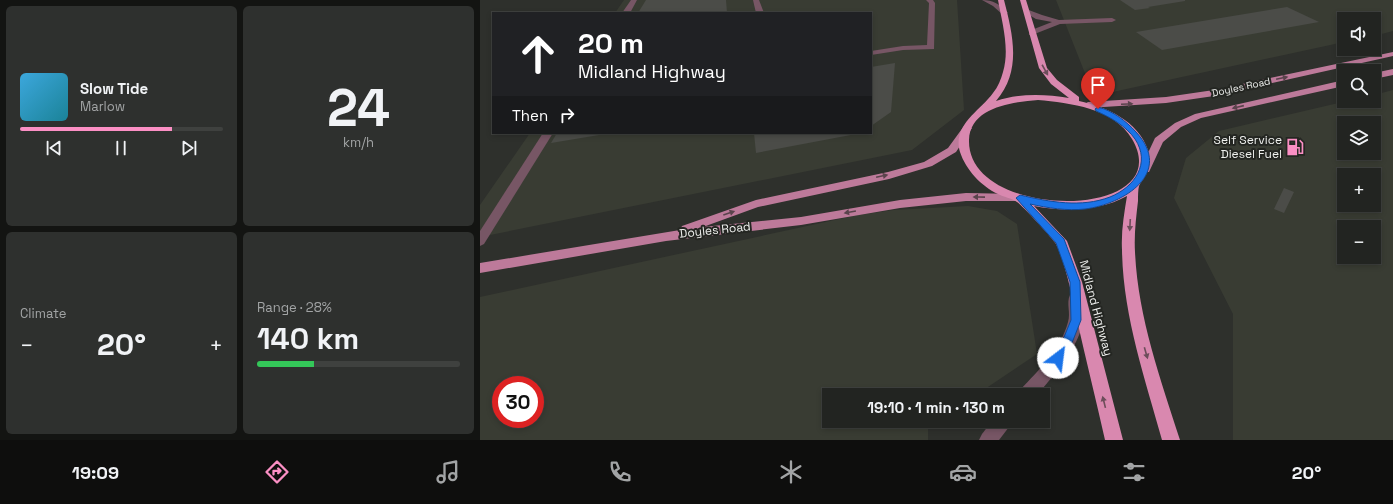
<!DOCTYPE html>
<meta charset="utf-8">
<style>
:root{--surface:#222421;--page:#2e302e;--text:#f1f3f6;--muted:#a2a4a5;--line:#3f413f;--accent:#fb8fc4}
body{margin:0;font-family:"Space Grotesk",sans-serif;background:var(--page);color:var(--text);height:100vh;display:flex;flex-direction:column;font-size:15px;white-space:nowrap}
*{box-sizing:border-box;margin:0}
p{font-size:13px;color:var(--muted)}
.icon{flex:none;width:22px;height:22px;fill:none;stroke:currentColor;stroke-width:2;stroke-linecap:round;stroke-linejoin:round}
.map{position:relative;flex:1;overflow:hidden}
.side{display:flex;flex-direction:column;gap:6px;padding:6px;background:#131412;width:480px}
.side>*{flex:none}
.top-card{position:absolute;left:12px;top:12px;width:380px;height:122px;border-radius:0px;box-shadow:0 2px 6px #0003,0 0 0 1px var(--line);background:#202124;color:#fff;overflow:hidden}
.tools{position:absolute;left:857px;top:12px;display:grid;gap:8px}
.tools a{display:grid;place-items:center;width:44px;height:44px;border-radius:0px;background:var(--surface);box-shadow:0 2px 6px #0003,0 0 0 1px var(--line);font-size:20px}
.speed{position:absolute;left:12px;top:376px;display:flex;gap:8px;font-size:20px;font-weight:700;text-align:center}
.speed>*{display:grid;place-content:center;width:52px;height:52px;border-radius:50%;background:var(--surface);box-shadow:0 2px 6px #0003,0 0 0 1px var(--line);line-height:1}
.speed .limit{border:6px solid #d22;background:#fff;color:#111}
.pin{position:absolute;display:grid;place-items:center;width:34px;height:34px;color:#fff;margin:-41px -17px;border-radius:50% 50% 50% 0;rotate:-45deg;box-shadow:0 0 4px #0007}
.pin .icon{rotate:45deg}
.me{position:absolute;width:44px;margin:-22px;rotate:30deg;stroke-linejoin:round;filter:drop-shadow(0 0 3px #0008)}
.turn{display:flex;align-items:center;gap:14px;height:84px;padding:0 20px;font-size:18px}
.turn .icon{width:52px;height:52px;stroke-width:2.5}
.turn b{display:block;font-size:28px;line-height:34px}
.then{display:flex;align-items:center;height:38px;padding:0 20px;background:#0003;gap:8px;font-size:15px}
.big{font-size:30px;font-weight:800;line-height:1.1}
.side .tile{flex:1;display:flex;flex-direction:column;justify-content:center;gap:6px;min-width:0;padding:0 14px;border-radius:6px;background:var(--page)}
.side .dial{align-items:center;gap:0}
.dial b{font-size:52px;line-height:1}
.song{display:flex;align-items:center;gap:12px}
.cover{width:48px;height:48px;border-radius:6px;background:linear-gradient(135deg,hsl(200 70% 55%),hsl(190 70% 35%))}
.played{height:4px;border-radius:2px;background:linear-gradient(90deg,var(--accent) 75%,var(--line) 75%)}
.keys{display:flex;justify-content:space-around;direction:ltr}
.heat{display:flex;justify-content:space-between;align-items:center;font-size:22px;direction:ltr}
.charge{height:6px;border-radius:3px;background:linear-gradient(90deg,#34c759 28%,var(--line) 0)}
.side .tiles{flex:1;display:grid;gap:6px;grid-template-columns:repeat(2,1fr)}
.trip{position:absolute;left:342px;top:388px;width:228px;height:40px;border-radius:0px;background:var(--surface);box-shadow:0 2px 6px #0003,0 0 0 1px var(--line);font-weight:800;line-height:40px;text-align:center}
.dock{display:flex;height:64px;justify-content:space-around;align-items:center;background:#0e0e0d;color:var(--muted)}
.dock .icon{width:28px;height:28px}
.dock .selected{color:var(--accent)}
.dock b{font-size:18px;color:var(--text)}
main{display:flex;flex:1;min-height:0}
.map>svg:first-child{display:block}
</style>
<main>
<section class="side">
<div class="tiles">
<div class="tile">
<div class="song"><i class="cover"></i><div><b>Slow Tide</b><p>Marlow</p></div></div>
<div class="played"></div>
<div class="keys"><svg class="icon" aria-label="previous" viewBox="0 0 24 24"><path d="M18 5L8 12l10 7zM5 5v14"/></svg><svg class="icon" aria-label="pause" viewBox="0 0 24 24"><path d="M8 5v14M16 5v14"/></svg><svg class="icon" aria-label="next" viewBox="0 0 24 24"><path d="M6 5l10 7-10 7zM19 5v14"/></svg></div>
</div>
<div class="tile dial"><b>24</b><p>km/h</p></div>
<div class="tile"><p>Climate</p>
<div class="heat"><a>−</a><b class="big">20°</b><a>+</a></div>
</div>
<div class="tile"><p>Range · 28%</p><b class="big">140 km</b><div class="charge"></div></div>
</div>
</section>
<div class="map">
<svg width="913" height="440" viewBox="0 0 913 440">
<rect width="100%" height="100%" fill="#2e302c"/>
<g fill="#393c33" fill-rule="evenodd">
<polygon points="144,0 477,0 484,110 432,150 0,237 0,205 50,133 391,133 391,13 135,13"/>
<polygon points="576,0 913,0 913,31 894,36 894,19 864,19 864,42 614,96"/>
<path d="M 913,90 L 913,440 L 753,440 L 753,314 L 694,198 L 706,158 L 739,131 L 867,101 L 894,101 L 894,95 ZM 864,123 L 894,123 L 894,153 L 864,153 ZM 864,175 L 894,175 L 894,205 L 864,205 ZM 864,227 L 894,227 L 894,257 L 864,257 Z"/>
<path d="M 488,206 L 517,211 L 537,224 L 557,354 L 496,395 L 349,395 L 349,421 L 458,421 L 448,428 L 448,440 L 0,440 L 0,297 L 378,215 L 414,210 ZM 21,385 L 55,385 L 55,419 L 21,419 Z"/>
</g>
<g fill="#4b4c48">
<polygon points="166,0 246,0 247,13 158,13"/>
<polygon points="640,0 705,0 705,1 668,7 670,8 655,10"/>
<polygon points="807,7 839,22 682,50 656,32"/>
<polygon points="415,63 411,112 391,126 391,67"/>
<polygon points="77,133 125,133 125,134 71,143"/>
<polygon points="274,133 376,133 376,134 276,153"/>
<polygon points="804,188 814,192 804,213 794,209"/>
</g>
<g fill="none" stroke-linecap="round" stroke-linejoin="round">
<g fill="#775665" fill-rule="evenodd">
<polygon points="151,0 157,0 150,13 142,13"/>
<polygon points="273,0 279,0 284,13 276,13"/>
<polygon points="446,0 453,0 455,3 454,49 423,50 391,55 391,51 423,46 447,45 449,3"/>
<path d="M 502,0 C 513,0 520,4 528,13 L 522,14 L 513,6 Z"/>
<polygon points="546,9 562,15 579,20 632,18 636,20 632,22 580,24 552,35 549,35 549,31 572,22 556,19 544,12 544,10"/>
<polygon points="63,133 73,133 4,244 0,246 0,231"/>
<path d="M 595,293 L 600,295 C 617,328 577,372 557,395 L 538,395 L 540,390 C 559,370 581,349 588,322 C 591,313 586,303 590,295 Z"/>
<polygon points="512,421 531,421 529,427 519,440 499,440 502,434"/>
</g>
<g fill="#bd7a9a" fill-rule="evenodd">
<polygon points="913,52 913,56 734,96 686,103 608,108 603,105 608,102 686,97 734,90"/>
<polygon points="913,69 913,75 894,79 894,73"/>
<polygon points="864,80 864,86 721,118 701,127 683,142 669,172 661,172 660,170 675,138 695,123 715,114"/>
<polygon points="487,125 492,128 476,152 452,166 409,179 278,207 223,227 321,217 420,200 486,193 538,194 542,195 544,198 542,201 486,201 420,208 321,225 186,241 0,273 0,263 200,230 202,226 276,200 408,172 444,162 468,148 484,126"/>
</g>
<path fill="#d988af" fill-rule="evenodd" d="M 518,0 L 524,0 C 533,35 542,71 516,101 C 540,93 565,94 589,98 L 571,84 L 559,68 L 540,0 L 546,0 L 567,68 L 577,80 L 599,97 L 599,101 C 627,107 658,121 668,150 C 672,160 670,169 664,178 C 663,180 660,183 659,186 C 658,190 658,196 658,201 C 656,218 654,235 655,252 C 658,317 680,378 700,440 L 682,440 C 665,378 643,316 642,250 C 641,232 644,214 647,196 C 620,211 584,212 554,206 L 587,241 L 602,282 L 643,440 L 625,440 C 616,400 606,360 597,320 C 592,296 586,265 576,244 C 573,239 543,206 537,202 C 532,198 523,197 518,194 C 501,186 486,170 480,152 C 472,125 500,111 513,93 C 518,87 521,79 523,72 C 530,49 522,22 518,0 ZM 558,100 C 590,103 634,108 652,139 C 700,221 487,222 489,140 C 490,107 533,102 558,100 Z"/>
</g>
<defs><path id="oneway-solid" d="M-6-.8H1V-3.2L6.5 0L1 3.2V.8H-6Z"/></defs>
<g fill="#6c4d5a">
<use href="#oneway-solid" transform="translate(565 70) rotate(61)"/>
<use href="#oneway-solid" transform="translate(650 225) rotate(93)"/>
<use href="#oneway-solid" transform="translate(666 353) rotate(74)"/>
<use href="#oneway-solid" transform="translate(624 402) rotate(-104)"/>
</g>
<g fill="#5a434c">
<use href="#oneway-solid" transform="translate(802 78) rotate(-12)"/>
<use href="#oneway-solid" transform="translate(647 104) rotate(-3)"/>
<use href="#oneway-solid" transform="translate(758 107) rotate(167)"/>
<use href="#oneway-solid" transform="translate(402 176) rotate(-12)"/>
<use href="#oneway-solid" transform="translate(499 197) rotate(-179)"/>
<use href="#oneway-solid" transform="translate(370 212) rotate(170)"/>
<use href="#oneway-solid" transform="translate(249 213) rotate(-19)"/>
</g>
<path fill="#1a73e8" stroke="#114b97" d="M 618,107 C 633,111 646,121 656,132 C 694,173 644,204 605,209 C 587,211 568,208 550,204 L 584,239 L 600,282 L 601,320 L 588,353 L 582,362 L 578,363 L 573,362 L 572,358 L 580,347 L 591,320 L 590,282 L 576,243 L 536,198 L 540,195 C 570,202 601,208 630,197 C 655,187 671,163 655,139 C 646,126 630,117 616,111 L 615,109 Z"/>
<defs>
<g id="fuel-bare" transform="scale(1.38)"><path d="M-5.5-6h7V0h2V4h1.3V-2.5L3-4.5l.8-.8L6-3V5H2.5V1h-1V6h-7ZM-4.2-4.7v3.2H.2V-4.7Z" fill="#fb8fc4" stroke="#242622" stroke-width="2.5" paint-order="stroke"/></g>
</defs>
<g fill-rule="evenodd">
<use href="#fuel-bare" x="815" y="147"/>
</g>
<g text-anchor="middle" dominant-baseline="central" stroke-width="4" stroke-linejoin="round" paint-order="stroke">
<g font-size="10" fill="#eff0ee" stroke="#242622">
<text transform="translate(761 87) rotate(-12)">Doyles Road</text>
</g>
<g font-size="12" fill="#eff0ee" stroke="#242622" text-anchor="end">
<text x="802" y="140">Self Service<tspan x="802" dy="14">Diesel Fuel</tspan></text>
</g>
<g font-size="12" fill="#eff0ee" stroke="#242622">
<text transform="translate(235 230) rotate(-6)">Doyles Road</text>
<text transform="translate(616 308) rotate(75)">Midland Highway</text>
</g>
</g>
</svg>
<div class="tools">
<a><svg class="icon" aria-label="sound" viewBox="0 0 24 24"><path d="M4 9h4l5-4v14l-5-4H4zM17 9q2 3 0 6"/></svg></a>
<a><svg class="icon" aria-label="search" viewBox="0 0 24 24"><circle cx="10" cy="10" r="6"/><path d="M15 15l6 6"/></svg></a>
<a><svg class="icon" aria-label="layers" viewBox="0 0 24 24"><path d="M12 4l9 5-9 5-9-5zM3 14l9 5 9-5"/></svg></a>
<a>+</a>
<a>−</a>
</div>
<div class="speed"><div class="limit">30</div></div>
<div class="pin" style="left:618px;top:109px;background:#d93025"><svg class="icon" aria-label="arrive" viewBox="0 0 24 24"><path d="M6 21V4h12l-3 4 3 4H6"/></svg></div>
<svg class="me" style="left:578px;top:358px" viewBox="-20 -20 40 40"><circle r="19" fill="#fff"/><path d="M0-13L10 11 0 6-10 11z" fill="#1a73e8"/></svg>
<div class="trip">19:10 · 1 min · 130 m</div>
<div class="top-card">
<div class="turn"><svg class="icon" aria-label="ahead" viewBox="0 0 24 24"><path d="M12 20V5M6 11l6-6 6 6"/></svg><div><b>20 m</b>Midland Highway</div></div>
<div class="then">Then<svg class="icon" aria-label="right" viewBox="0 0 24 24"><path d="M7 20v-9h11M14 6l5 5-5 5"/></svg></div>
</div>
</div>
</main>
<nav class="dock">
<b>19:09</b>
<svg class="icon selected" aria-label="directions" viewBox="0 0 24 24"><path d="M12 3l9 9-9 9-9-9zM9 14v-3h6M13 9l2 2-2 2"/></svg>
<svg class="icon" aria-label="music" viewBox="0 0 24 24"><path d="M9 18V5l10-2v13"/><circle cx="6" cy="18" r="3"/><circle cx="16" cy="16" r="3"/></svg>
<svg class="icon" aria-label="phone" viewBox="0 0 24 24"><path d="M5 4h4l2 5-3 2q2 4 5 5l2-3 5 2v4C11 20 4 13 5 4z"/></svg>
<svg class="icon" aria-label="climate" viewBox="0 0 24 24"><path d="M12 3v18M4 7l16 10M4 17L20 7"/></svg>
<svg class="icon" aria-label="car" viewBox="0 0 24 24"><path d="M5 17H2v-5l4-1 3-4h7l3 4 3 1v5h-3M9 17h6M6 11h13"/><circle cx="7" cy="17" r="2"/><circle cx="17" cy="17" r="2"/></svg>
<svg class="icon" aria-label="filters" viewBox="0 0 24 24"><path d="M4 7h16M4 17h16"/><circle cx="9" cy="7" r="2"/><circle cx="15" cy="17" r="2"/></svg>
<b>20°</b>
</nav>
